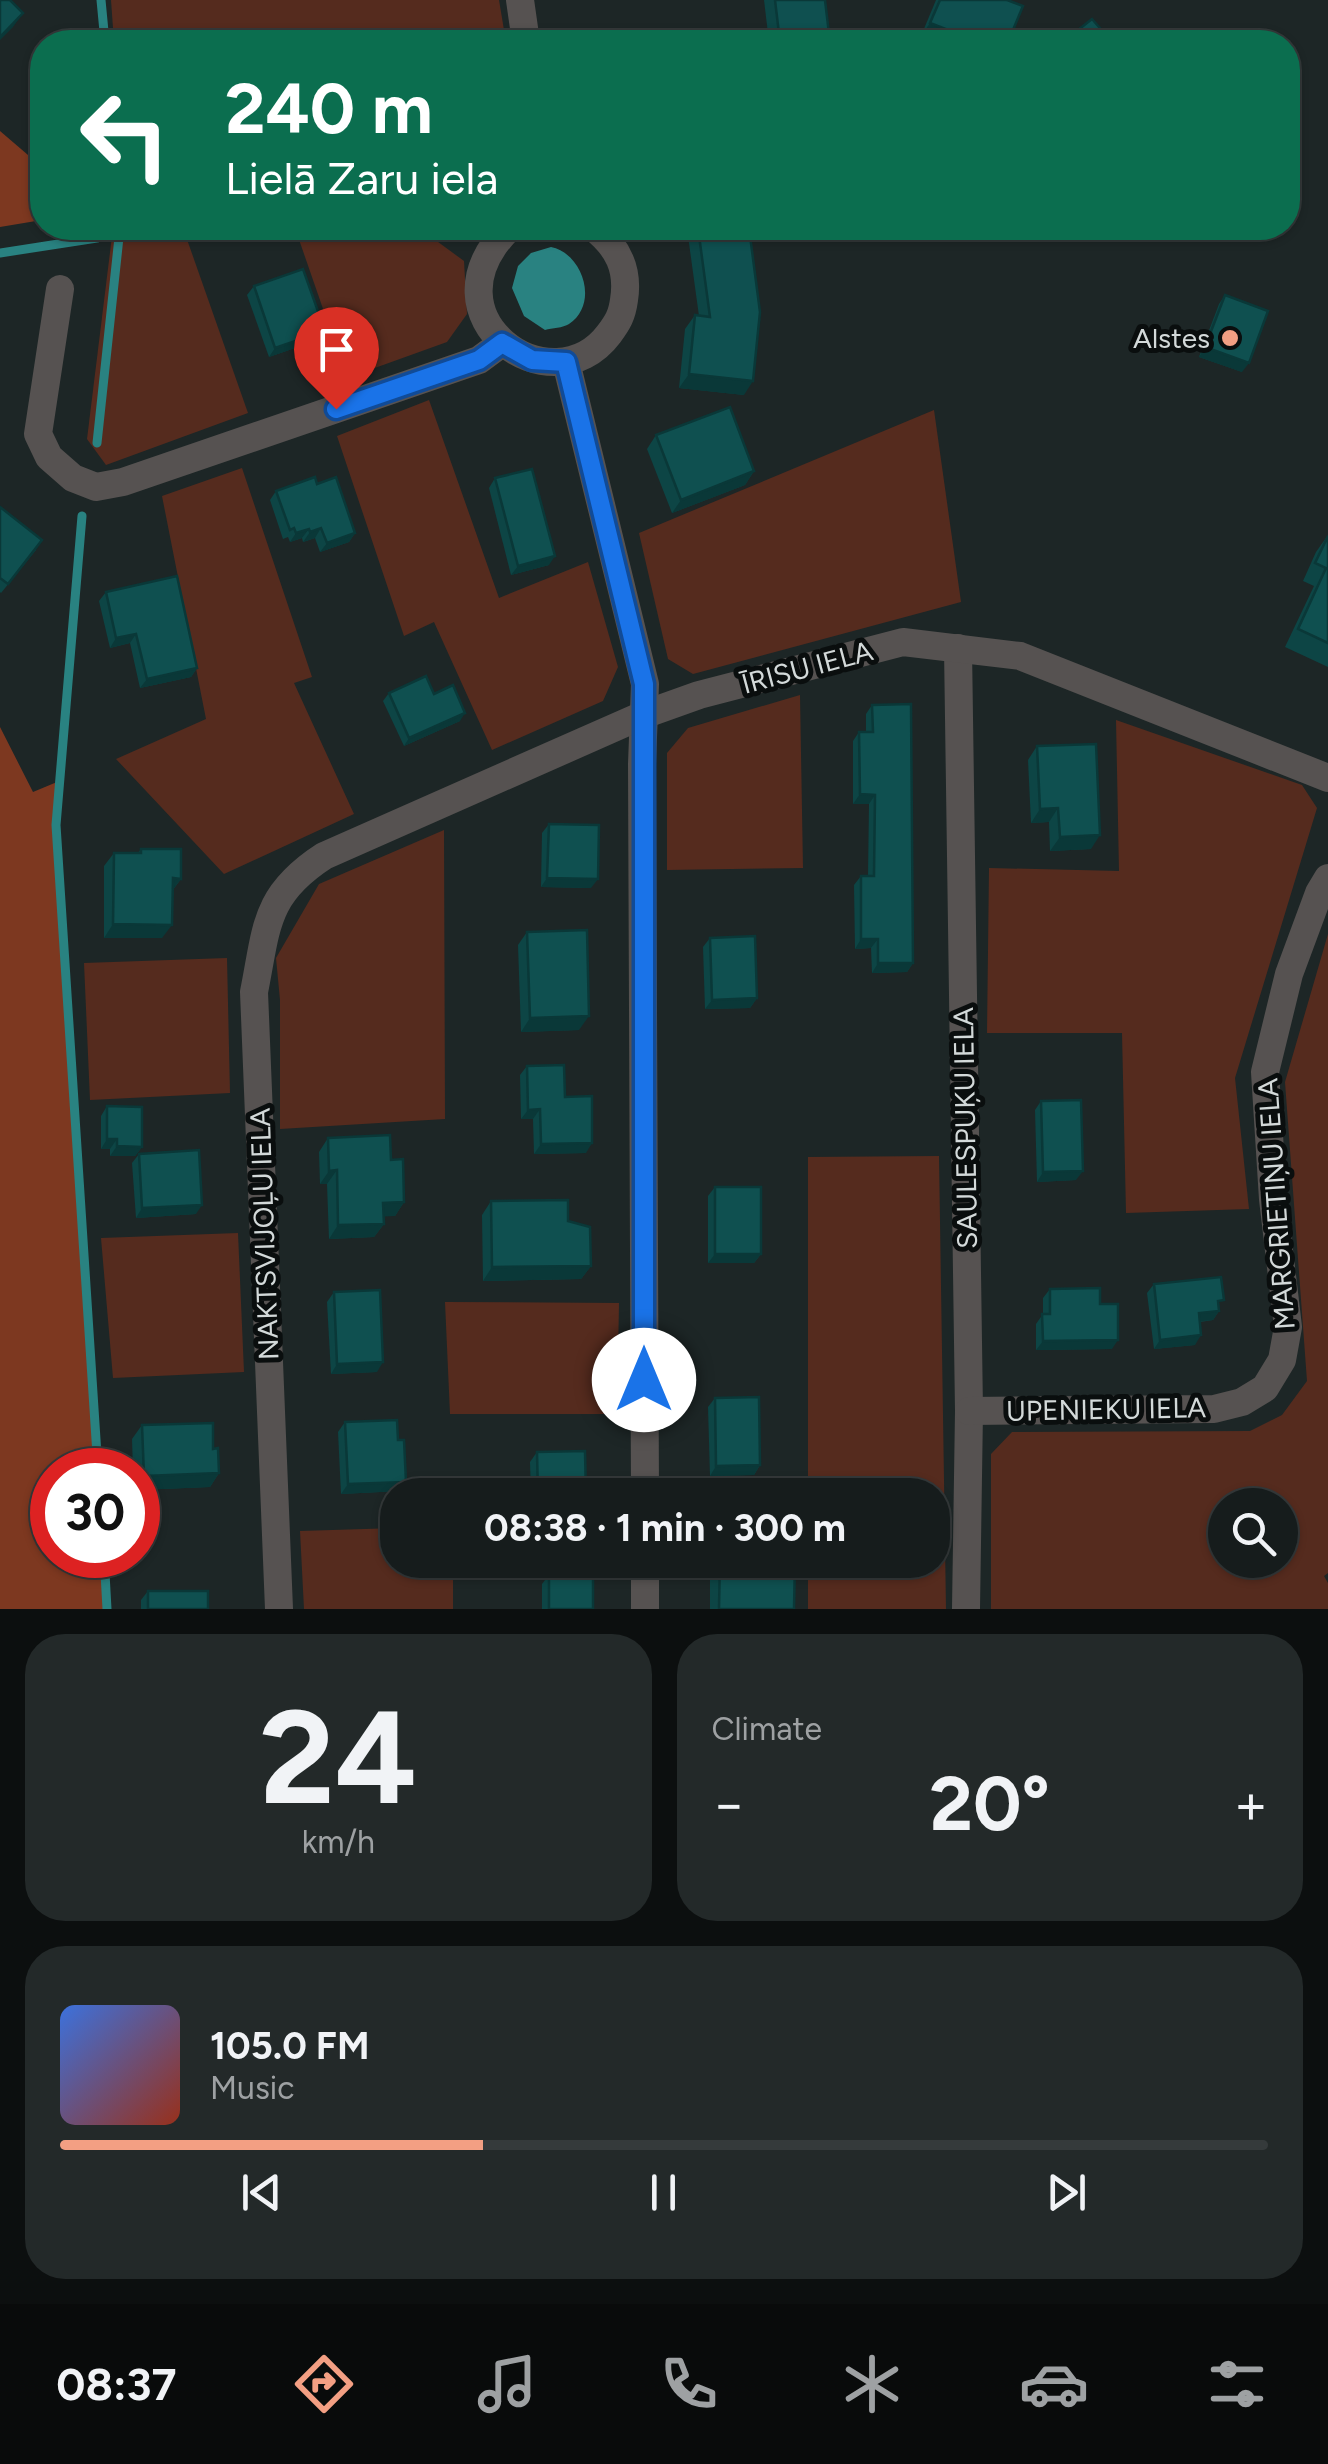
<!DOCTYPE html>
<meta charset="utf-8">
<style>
:root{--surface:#161c1c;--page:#232929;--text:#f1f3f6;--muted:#9ea1a3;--line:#353a3b;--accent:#f39f83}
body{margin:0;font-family:Figtree,sans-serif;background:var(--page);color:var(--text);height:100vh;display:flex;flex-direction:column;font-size:38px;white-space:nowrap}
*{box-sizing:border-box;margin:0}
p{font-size:32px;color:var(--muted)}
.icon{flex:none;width:55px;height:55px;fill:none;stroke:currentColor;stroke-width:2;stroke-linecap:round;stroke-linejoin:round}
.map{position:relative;height:1609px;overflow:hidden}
.sheet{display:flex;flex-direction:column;gap:25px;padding:25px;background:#0c0f0f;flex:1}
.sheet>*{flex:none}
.hud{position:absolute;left:30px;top:30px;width:1270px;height:210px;border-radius:40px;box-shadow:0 2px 8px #0004,0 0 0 2px var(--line);background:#0b6e4f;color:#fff;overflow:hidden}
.tools{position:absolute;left:1208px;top:1488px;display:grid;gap:20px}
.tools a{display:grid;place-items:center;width:90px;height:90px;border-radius:50%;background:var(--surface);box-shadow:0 2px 8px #0004,0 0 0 2px var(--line);font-size:50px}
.speed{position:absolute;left:30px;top:1448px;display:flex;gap:20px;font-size:50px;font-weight:700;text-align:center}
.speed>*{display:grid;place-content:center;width:130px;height:130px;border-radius:50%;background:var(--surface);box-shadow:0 2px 8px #0004,0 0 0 2px var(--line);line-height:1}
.speed .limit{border:15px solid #d22;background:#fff;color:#111}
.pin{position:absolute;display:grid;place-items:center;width:85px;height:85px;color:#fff;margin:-102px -42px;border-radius:50% 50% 50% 0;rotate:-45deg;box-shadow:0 0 10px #0007}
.pin .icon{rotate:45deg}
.me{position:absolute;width:110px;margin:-55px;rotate:0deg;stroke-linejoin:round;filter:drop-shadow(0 0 8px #0008)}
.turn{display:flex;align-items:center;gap:35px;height:210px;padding:0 30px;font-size:45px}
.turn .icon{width:130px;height:130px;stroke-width:2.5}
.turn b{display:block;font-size:70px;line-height:85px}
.big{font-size:75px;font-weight:700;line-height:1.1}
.sheet .widget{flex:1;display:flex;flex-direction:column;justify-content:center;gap:15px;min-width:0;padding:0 35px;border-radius:40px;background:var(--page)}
.sheet .dial{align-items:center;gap:0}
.dial b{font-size:130px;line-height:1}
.song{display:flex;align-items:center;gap:30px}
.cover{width:120px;height:120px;border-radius:15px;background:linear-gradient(135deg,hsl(220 70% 55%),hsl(10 70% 35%))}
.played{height:10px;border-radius:5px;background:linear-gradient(90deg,var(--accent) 35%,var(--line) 35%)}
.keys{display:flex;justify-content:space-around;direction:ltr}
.heat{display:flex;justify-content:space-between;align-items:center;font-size:55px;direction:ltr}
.sheet .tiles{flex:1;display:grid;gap:25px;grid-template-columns:1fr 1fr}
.widget:last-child{grid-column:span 2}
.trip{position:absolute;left:380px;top:1478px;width:570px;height:100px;border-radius:40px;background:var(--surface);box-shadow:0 2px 8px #0004,0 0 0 2px var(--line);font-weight:700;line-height:100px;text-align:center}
.tab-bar{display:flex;height:160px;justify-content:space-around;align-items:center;background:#090b0b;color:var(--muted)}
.tab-bar .icon{width:70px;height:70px}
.tab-bar .selected{color:var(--accent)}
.tab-bar b{font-size:45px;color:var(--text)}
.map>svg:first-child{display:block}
</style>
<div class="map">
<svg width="1328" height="1609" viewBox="0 0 1328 1609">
<rect width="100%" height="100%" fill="#1d2626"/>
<g fill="#552b1e" fill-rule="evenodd">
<polygon points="111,0 499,0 506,42 114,42"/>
<polygon points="113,228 183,228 248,413 106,465 87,439"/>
<polygon points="295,228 419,228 464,261 467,314 447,342 347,378"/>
<polygon points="429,400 499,598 588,562 618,667 603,701 492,750 434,622 404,636 337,436"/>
<polygon points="934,410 961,602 693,674 668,659 639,533"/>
<polygon points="242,468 312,677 294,683 354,814 224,874 116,759 206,719 162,496"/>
<polygon points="800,695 803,868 667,870 667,753 688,728"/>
<polygon points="1116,720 1302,785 1317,808 1235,1078 1249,1209 1126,1213 1122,1033 987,1033 989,868 1119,871"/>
<polygon points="444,830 445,1119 280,1129 280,1000 276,958 319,884"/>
<path d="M 1328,934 L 1328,1573 L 1324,1576 L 1328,1583 L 1328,1609 L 991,1609 L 991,1454 L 1012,1432 L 1250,1431 L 1282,1415 L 1307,1381 L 1285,1082 ZM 1225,1505 L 1280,1505 L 1280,1560 L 1225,1560 Z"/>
<polygon points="227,958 230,1093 90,1100 84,963"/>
<polygon points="939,1156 946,1609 808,1609 808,1560 932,1560 932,1495 808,1495 808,1157"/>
<polygon points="238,1233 244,1372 113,1378 101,1238"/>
<polygon points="445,1302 619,1303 617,1414 450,1414"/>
<polygon points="397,1528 398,1560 453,1560 453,1609 304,1609 300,1531"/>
</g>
<g fill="#7d3820">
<polygon points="0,131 42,167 42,220 0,227"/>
<polygon points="0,727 33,792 57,782 56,825 98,1470 52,1470 52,1555 104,1555 107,1609 0,1609"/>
</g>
<path fill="#298281" d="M 551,247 C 582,253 600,303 569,324 C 563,328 552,328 545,330 L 524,316 L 512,288 L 518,266 L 531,253 Z"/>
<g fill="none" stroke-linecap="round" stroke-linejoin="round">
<g stroke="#298281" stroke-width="9">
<polyline points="101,0 105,42"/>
<polyline points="0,253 97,238 121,228"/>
<polyline points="97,443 120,228"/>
<polyline points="82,516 56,825 98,1470"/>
<polyline points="104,1555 107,1609"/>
</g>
<g stroke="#565251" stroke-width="28">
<polyline points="520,0 526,42"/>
<path d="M 509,228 C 419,317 552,410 609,334 C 618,322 622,315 624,300 C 629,269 618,247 594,228"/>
<polyline points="60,289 38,434 49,457 73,478 96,487 123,482 479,360 502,343"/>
<polyline points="566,362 645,684 642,764 645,1495"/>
<polyline points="958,648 969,1411 966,1609"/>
<polyline points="969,1411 1214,1409 1242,1402 1265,1388 1282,1360 1288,1327 1273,1199 1265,1072 1289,974 1319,893 1328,878"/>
<polyline points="645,1560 645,1609"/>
<path d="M 279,1609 L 254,992 C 267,927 264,895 324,856 L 643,715 L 699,695 L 903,642 L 1020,656 L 1328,778"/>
</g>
</g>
<g fill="#0d4545">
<polygon points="764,0 825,0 830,42 769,42"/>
<polygon points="936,0 1007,0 1008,42 936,42 921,36"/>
<polygon points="694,228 749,228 744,395 679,388 685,329 695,315 699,316 688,236"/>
<polygon points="254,286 325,331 318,340 269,357 247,295"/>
<polygon points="1225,295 1242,372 1199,357 1219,304"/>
<polygon points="656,435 754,471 745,485 672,513 647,449"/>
<polygon points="495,478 549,565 511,575 489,488"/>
<polygon points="317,484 355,533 349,542 320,552 315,538 303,542 302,538 290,542 288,537 283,539 270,500 276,491"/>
<polygon points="0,507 36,550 1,593 0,592"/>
<polygon points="1328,535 1328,667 1285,647 1314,586 1303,581 1316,552"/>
<polygon points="106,592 197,668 191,677 140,688 130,643 110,648 99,601"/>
<polygon points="389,693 434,694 460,721 404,746 383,701"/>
<polygon points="872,705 913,963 907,972 872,973 871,948 855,949 854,885 861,876 868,876 869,804 853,804 853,741 859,732 866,732 866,714"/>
<polygon points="1037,746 1091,849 1050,851 1049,822 1031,823 1028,760"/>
<polygon points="549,824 591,888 541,887 542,833"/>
<polygon points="141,849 181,879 172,891 162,938 104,938 104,866 114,853 138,853"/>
<polygon points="527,932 579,1030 521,1032 518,945"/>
<polygon points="710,938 757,998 750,1008 705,1009 703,947"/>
<polygon points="527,1066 565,1097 586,1153 534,1154 533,1119 521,1119 520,1075"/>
<polygon points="1041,1101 1076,1180 1037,1182 1035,1110"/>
<polygon points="107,1106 142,1147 135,1156 110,1156 110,1149 101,1149 101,1116"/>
<polygon points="328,1138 391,1160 404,1202 395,1216 384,1216 384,1224 374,1237 329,1239 327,1184 320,1184 319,1152"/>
<polygon points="139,1154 196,1214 136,1218 132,1163"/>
<polygon points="715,1187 761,1254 754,1263 708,1263 708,1196"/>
<polygon points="491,1201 568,1221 591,1266 581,1279 483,1281 482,1215"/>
<polygon points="1154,1284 1219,1308 1219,1311 1213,1320 1200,1322 1195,1345 1154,1349 1147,1293"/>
<polygon points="1050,1289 1100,1304 1112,1349 1036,1350 1036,1324 1043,1314 1043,1298"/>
<polygon points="334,1292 377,1372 331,1374 327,1302"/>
<polygon points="715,1398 760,1465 754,1475 710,1476 708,1407"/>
<polygon points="345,1422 398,1440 400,1491 341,1494 338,1432"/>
<polygon points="142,1425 213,1449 219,1473 210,1487 138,1490 138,1470 133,1470 132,1439"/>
<polygon points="537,1452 586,1495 531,1495 530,1462"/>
<polygon points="710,1560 795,1560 794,1609 710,1609"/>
<polygon points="549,1575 593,1609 542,1609 542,1584"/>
<polygon points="148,1591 208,1609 141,1609 141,1600"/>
</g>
<g fill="#0a3838">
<polygon points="23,13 13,27 0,40 0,37"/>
<polygon points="930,23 979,42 936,42 921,36"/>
<polygon points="325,331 318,340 269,357 275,348"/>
<polygon points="1205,347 1249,363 1242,372 1199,357"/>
<polygon points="689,374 753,381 744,395 679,388"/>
<polygon points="754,471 745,485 672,513 681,500"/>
<polygon points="321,528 315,538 303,542 310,532"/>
<polygon points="309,529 302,538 290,542 296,533"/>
<polygon points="355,533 349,542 320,552 327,543"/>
<polygon points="555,556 549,565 511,575 518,566"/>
<polygon points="136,634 130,643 110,648 116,638"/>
<polygon points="197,668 191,677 140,688 147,679"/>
<polygon points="465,713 460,721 404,746 409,738"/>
<polygon points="860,794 875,795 869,804 853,804"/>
<polygon points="1058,808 1049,822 1031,823 1040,809"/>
<polygon points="1100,835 1091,849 1050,851 1060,837"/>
<polygon points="173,878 181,879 171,892"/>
<polygon points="547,878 598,879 591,888 541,887"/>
<polygon points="113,924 172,925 162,938 104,938"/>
<polygon points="861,939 878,939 871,948 855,949"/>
<polygon points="878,963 913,963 907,972 872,973"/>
<polygon points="757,998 750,1008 705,1009 712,1000"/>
<polygon points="589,1016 579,1030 521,1032 530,1018"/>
<polygon points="540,1109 533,1119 521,1119 528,1110"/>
<polygon points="107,1139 117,1139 110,1149 101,1149"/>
<polygon points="592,1143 586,1153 534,1154 541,1144"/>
<polygon points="117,1146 142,1147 135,1156 110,1156"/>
<polygon points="337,1170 327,1184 320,1184 329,1171"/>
<polygon points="1083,1171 1076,1180 1037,1182 1043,1172"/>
<polygon points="404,1202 395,1216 373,1217 383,1203"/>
<polygon points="202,1205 196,1214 136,1218 142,1208"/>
<polygon points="384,1224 374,1237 329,1239 338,1225"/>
<polygon points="715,1254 761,1254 754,1263 708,1263"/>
<polygon points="591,1266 581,1279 483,1281 492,1267"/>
<polygon points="1219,1311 1213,1320 1192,1322 1199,1313"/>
<polygon points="1201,1335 1195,1345 1154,1349 1160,1340"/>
<polygon points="1118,1340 1112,1349 1036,1350 1043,1341"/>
<polygon points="383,1362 377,1372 331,1374 337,1364"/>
<polygon points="760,1465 754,1475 710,1476 716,1466"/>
<polygon points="219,1473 210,1487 138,1490 138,1485 144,1476"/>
<polygon points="406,1482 400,1491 341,1494 348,1484"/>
</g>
<g fill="#0f5050" stroke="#0a3838" stroke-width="2.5">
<polygon points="0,0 10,0 23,13 0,37"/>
<polygon points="775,0 825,0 830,42 780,42"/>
<polygon points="940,0 1007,0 1023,6 1008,42 979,42 930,23"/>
<polygon points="1092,19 1112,42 1063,42"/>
<polygon points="657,37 658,42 607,42"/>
<polygon points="698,228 749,228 760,312 753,381 689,374 695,315 710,317"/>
<polygon points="303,269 325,331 275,348 254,286"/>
<polygon points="1225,295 1268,311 1249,363 1205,347"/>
<polygon points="730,407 754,471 681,500 656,435"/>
<polygon points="532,469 555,556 518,566 495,478"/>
<polygon points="315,477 317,484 336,477 355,533 327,543 321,528 310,532 309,529 296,533 294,528 290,530 276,491"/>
<polygon points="0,507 42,540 8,584 0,578"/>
<polygon points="1328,536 1328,643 1298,629 1326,568 1315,563"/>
<polygon points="177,576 197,668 147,679 136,634 116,638 106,592"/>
<polygon points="426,676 434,694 453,685 465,713 409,738 389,693"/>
<polygon points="911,704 913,963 878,963 878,939 861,939 861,876 874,876 875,795 860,794 859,732 873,732 872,705"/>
<polygon points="1096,744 1100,835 1060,837 1058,808 1040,809 1037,746"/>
<polygon points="549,824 599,825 598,879 547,878"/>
<polygon points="141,849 181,849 181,879 173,878 172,925 113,924 114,853 141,853"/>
<polygon points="587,930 589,1016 530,1018 527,932"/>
<polygon points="755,936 757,998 712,1000 710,938"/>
<polygon points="564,1065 565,1097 592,1096 592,1143 541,1144 540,1109 528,1110 527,1066"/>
<polygon points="1081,1100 1083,1171 1043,1172 1041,1101"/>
<polygon points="107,1106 142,1107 142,1147 117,1146 117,1139 107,1139"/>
<polygon points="390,1135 391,1160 403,1159 404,1202 383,1203 384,1224 338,1225 337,1170 329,1171 328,1138"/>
<polygon points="199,1150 202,1205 142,1208 139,1154"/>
<rect x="715" y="1187" width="46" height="67"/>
<polygon points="568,1200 568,1221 590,1227 591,1266 492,1267 491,1201"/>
<polygon points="1221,1277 1224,1300 1218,1301 1219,1311 1199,1313 1201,1335 1160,1340 1154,1284"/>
<polygon points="1100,1288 1100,1304 1118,1304 1118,1340 1043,1341 1042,1314 1050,1314 1050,1289"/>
<polygon points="380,1290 383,1362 337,1364 334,1292"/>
<polygon points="759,1397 760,1465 716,1466 715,1398"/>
<polygon points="397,1420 398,1440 404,1440 406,1482 348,1484 345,1422"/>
<polygon points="213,1423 213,1449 218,1448 219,1473 144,1476 142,1425"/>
<polygon points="585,1451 586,1495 538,1495 537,1452"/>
<polygon points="720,1560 795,1560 794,1609 719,1609"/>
<polygon points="593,1574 593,1609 549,1609 549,1575"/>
<rect x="148" y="1591" width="60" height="18"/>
</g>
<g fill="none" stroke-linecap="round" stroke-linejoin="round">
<g stroke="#114b97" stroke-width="25">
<polyline id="route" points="336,409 479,360 502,343 532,360 566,362 644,684 644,1380"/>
</g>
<use href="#route" stroke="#1a73e8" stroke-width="18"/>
</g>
<circle fill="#f39f83" stroke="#0a0e0e" stroke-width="4" cx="1230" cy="338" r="10"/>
<g text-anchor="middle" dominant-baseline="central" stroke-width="10" stroke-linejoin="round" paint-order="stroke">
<g font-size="28" fill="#d3d9d9" stroke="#0a0e0e" text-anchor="end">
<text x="1210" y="338">Alstes</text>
</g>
<g font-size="28" fill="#d3d9d9" stroke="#0a0e0e">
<text transform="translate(807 667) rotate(-15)">ĪRISU IELA</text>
<text transform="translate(965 1128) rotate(-91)">SAULESPUĶU IELA</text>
<text transform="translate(1276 1204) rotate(-94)">MARGRIETIŅU IELA</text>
<text transform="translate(264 1234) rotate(-92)">NAKTSVIJOĻU IELA</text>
<text transform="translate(1106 1409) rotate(-1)">UPENIEKU IELA</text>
</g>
</g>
</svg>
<div class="tools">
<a><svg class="icon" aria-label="search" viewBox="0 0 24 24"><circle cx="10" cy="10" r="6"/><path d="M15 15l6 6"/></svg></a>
</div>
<div class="speed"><div class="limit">30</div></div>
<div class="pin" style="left:336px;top:409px;background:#d93025"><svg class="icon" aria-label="arrive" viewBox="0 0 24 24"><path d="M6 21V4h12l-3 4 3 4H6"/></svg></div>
<svg class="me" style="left:644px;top:1380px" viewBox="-20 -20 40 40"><circle r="19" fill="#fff"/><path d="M0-13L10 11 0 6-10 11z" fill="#1a73e8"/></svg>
<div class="trip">08:38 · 1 min · 300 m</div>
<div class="hud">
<div class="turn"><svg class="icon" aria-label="left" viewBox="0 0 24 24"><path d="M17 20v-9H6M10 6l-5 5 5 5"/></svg><div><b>240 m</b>Lielā Zaru iela</div></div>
</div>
</div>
<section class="sheet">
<div class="tiles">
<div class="widget dial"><b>24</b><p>km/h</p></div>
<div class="widget"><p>Climate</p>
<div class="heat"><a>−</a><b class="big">20°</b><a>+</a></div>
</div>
<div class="widget">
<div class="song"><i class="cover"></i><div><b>105.0 FM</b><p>Music</p></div></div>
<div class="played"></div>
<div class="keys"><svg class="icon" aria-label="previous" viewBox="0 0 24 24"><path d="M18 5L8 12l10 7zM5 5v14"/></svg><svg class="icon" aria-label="pause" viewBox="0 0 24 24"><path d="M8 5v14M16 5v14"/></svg><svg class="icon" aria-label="next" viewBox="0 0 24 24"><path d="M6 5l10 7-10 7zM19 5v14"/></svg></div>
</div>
</div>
</section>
<nav class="tab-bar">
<b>08:37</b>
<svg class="icon selected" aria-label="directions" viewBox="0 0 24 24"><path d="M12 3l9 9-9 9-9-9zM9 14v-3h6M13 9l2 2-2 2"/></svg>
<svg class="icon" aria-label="music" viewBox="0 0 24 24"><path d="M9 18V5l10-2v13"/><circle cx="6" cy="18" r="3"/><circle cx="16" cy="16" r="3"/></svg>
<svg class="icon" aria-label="phone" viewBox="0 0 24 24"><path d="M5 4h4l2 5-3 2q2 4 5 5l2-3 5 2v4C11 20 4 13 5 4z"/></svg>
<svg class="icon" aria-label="climate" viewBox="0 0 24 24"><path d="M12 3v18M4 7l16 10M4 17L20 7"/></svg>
<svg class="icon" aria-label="car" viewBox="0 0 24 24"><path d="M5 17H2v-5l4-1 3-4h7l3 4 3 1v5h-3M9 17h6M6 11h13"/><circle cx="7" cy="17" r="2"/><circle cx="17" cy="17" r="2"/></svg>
<svg class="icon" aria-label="filters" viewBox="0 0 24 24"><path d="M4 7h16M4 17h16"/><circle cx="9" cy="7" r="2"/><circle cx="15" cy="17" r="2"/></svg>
</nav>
